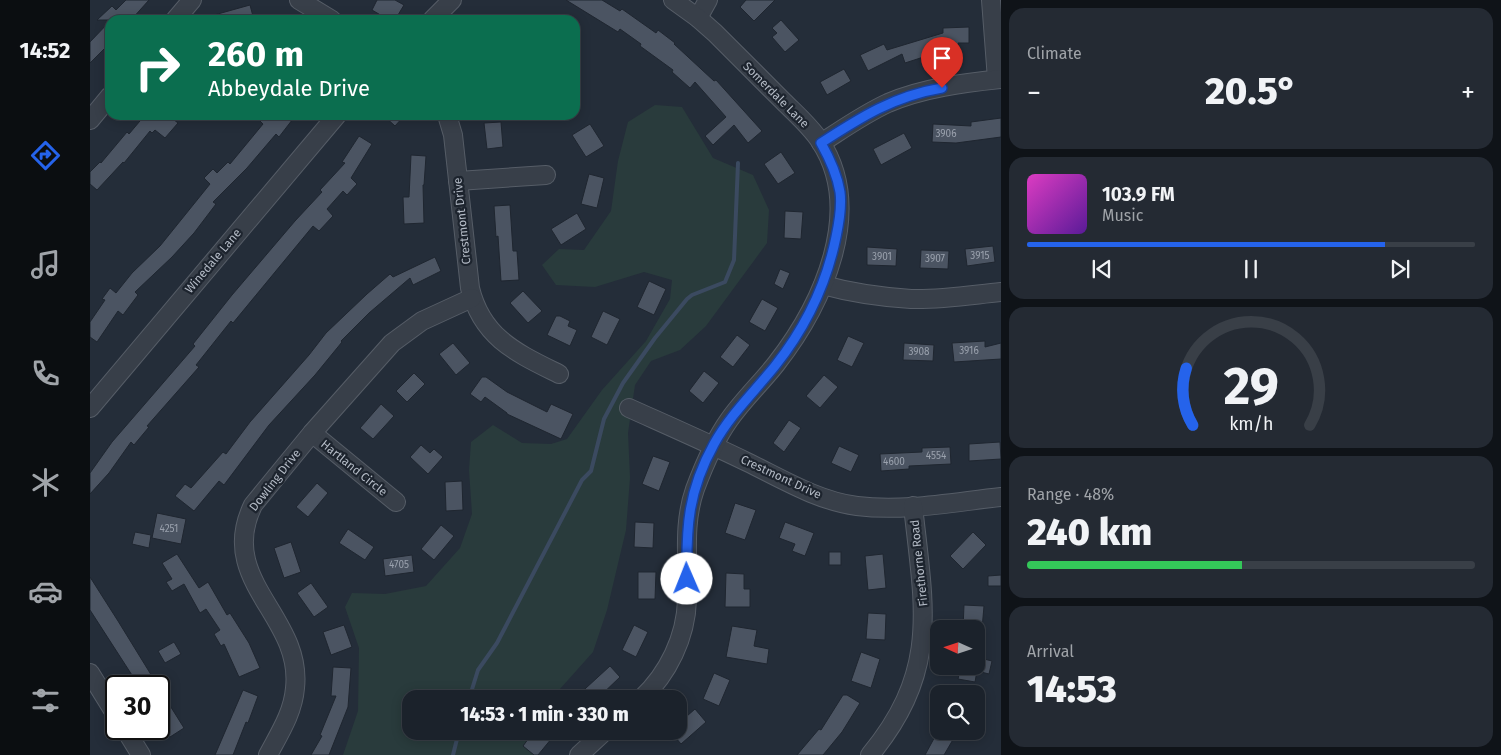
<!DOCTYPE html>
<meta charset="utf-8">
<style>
:root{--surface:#1b222b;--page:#242a33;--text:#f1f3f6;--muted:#a0a4a9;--line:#393f47;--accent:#2563eb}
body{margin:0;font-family:"Fira Sans",sans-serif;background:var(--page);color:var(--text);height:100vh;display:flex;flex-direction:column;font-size:19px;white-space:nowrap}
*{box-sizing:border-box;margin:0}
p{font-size:16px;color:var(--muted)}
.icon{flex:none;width:28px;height:28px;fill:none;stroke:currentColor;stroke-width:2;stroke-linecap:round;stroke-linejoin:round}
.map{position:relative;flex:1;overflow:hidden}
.panel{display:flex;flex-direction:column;gap:8px;padding:8px;background:#0f1318;width:500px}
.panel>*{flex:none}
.guide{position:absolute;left:15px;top:15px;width:475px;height:105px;border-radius:15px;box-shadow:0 2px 12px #0003,0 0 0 1px var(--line);background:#0b6e4f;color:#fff;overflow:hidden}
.needle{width:32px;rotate:273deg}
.fabs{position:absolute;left:840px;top:620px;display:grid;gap:10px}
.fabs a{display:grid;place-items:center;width:55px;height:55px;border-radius:10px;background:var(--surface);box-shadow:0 2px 12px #0003,0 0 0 1px var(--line);font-size:25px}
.speed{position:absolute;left:15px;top:675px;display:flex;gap:10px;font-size:25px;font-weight:700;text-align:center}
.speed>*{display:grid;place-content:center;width:65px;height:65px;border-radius:50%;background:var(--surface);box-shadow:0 2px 12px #0003,0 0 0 1px var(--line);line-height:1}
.speed .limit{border:2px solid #111;border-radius:8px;background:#fff;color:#111}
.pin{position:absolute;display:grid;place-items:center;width:42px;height:42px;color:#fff;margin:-51px -21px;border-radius:50% 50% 50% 0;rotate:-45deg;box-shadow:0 0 5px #0007}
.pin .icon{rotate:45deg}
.me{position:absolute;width:55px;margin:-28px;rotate:359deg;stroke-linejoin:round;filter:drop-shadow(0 0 4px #0008)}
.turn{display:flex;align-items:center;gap:18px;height:105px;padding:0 20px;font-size:22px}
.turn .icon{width:65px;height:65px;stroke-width:2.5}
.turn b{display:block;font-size:35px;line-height:42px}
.big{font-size:38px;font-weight:800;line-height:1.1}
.panel .card{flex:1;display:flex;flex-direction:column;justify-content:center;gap:8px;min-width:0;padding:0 18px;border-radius:15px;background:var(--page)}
.panel .dial{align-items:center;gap:0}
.dial svg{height:130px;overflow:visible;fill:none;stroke:var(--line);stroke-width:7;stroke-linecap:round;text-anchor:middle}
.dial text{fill:var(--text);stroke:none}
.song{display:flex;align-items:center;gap:15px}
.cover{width:60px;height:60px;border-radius:8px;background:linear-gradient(135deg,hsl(310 70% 55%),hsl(270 70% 35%))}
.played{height:5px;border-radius:2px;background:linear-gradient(90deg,var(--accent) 80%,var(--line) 80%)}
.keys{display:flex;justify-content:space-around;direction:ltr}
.heat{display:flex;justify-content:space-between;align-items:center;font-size:28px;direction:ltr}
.charge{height:8px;border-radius:4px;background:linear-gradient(90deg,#34c759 48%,var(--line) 0)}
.trip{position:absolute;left:312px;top:690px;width:285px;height:50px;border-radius:15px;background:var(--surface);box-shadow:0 2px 12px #0003,0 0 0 1px var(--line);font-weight:800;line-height:50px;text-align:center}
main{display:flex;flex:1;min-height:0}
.dock{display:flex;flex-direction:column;width:90px;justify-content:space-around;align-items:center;background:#0b0e11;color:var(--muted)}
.dock .icon{width:35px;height:35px}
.dock .active{color:var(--accent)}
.dock b{font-size:22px;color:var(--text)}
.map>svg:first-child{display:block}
</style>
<main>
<nav class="dock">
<b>14:52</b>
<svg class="icon active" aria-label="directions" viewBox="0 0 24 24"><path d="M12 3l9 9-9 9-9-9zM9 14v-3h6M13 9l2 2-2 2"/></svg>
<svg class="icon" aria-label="music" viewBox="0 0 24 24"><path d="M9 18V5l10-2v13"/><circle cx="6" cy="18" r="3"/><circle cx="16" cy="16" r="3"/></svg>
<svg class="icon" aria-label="phone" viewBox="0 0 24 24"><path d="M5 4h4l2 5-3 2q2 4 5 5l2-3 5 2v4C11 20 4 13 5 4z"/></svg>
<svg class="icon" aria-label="climate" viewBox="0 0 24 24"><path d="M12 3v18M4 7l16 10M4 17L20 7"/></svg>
<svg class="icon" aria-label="car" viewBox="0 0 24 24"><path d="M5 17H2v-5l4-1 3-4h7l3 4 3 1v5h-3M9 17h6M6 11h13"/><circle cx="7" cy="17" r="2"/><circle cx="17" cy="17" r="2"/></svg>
<svg class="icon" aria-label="filters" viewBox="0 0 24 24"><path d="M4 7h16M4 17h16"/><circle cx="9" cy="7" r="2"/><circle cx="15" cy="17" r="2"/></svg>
</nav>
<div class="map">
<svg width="911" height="755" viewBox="0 0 911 755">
<rect width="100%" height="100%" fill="#242d39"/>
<polygon fill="#293b3c" points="565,105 592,107 623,158 663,175 679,210 677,243 616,326 590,350 561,361 545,385 538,433 540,478 536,530 517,610 503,652 461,699 321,699 321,731 447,731 449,755 253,755 268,711 269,648 255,607 262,593 295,594 336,586 370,548 382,514 379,470 381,442 403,425 432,443 461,444 477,439 512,390 556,341 580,299 582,280 554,272 505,287 466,285 452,265 469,249 494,250 521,211 528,161 538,122"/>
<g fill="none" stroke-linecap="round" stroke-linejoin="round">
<g stroke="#3b4a60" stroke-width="4">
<polyline points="379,699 388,670 407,643 492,480 501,471 514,419 533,383 565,338 597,299 602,295 635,282 644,260 648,163"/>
<polyline points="363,755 369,731"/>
</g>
</g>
<g fill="#4b5462" stroke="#1f2630">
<polygon points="36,0 59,0 41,20 7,20 22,6 26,10"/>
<polygon points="287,0 305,0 314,5 305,20 299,20 282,10"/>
<polygon points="476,0 512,0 530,11 532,9 566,33 568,30 585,43 584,44 624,81 626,80 672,131 658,143 644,125 623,145 615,136 636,117 605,82 600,88 582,72 583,70 550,46 551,44 530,29 528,32"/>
<polygon points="656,0 685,0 664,21 650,7"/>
<polygon points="160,5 164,20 118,20 117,17"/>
<polygon points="691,20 709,40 695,52 682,37 687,33 682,28"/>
<polygon points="20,21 20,43 0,63 0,42"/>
<polygon points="879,27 879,43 868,43 869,51 849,52 815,63 812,54 778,71 770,55 794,44 797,50 853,33 853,28"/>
<polygon points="754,69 761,81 737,95 730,82"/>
<polygon points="55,115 78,115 88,123 75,138 65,130 62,133 60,131 34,163 33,162 7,190 0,184 0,172 10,162 11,163 37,132 39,134"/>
<polygon points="175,115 206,115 189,137 186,134 157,168 123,202 126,204 104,233 82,257 45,292 48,295 33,315 28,311 7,342 0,337 0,322 15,300 12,299 20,288 26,293 42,273 70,246 120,184 114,178 123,169 127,173 138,162 140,164 173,124 170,121"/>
<polygon points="293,115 315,115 305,126"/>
<polygon points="911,118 911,137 866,143 842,142 843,124 881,126 881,122"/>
<polygon points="411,122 413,147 397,149 394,123"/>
<polygon points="500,124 514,146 496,157 482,135"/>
<polygon points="814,133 822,148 791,165 783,149"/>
<polygon points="269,136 282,144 261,178 267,184 257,195 253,191 237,209 243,216 229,231 223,226 143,323 141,321 106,365 109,367 57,426 59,427 44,445 41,442 19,473 0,494 0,473 22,442 105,346 103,344 142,295 205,221 232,192 230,190 255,163 252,162"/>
<polygon points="691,152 705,173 688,184 674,164"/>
<polygon points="321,155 336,156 334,185 333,185 334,223 314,224 313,197 319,197"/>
<polygon points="499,174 514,178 507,208 491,204"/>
<polygon points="420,205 423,251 427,251 429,280 411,281 408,236 406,237 404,206"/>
<polygon points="695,211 713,212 711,239 694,238"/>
<polygon points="487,213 496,229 471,245 461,229"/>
<polygon points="903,246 905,262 877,266 875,249"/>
<polygon points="777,247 807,249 806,266 777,265"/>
<polygon points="831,250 859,251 858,269 830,268"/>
<polygon points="345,257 351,271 323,285 320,278 279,313 251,341 252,342 225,375 179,425 134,485 129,481 104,511 85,496 95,484 101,488 133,452 136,454 160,422 219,355 236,333 277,294 300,274 303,277"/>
<polygon points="690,269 700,273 693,289 684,284"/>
<polygon points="559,281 576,289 564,315 547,307"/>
<polygon points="433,291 452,311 438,323 420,303"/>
<polygon points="672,299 688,308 675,331 659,322"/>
<polygon points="513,311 530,319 517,345 501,337"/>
<polygon points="466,316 470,316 480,321 478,326 487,330 480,346 457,335"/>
<polygon points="647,335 660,345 643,367 630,357"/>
<polygon points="758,336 774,343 762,367 747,360"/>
<polygon points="895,341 895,347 911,343 911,359 864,362 862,343"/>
<polygon points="363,343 380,363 366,375 349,354"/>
<polygon points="814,343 844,345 843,361 813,360"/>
<polygon points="614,371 629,383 613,403 599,391"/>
<polygon points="324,373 335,384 317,402 306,391"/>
<polygon points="734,375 748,387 730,408 716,396"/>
<polygon points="392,377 396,377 417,392 457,412 461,404 483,414 471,439 417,414 417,413 395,397 391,402 380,394"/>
<polygon points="291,404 304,416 283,439 270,428"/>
<polygon points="699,420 711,428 694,452 683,443"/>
<polygon points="910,442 911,459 879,461 879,444"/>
<polygon points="331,445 340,453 344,449 353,457 338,474 320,457"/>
<polygon points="749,446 769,455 761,472 741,463"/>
<polygon points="860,447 861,464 819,466 819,469 791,471 790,454 832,452 832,448"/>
<polygon points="563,456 580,462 569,491 552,484"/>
<polygon points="372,481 373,510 356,511 355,482"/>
<polygon points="227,483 238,493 218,517 206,507"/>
<polygon points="645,503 666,510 655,540 635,533"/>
<polygon points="67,513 96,519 91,544 62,538"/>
<polygon points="545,522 564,523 563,548 544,547"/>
<polygon points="695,522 724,533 715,556 702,551 705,544 689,538"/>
<polygon points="351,525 364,536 344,560 331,549"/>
<polygon points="258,529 284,547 275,560 249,543"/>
<polygon points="45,532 61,535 59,548 42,544"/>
<polygon points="883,532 896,545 873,569 860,556"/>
<polygon points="201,542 211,572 194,578 184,548"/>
<rect x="739" y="552" width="12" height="13"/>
<polygon points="87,554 109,588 118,582 137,615 140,613 159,643 170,668 149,677 134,644 131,646 124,634 130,630 116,609 110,613 94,584 82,591 76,582 82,579 72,563"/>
<polygon points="793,554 796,588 778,590 775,556"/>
<polygon points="322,555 324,572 295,576 293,559"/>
<polygon points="548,572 566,572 565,599 548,599"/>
<polygon points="636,573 654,574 654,589 660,589 660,607 635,607"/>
<polygon points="911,575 911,586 898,586 898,576"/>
<polygon points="0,577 28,621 68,686 49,686 0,610"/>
<polygon points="221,583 238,607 224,617 207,593"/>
<polygon points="874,605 894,606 892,629 873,629"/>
<polygon points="778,613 796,614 795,640 776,639"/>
<polygon points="254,625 262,647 241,655 233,632"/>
<polygon points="544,625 558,632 546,657 532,650"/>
<polygon points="642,626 667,630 664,646 679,649 677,664 636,657"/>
<polygon points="84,642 91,654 75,663 68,651"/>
<polygon points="771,652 790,659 781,688 761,681"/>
<polygon points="886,657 902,661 899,674 887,671 885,682 868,679 871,666 886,666"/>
<polygon points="520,666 530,677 507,699 484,699"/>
<polygon points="243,667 261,668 258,707 239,755 221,755 232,736 230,735 246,696 241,696"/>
<polygon points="624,673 640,680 629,706 613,699"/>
<polygon points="69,688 94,728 80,737 69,719"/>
<polygon points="153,690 168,696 158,723 156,722 143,755 125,755"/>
<polygon points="753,695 757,695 770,703 752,732 733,755 707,755 729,729 731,730"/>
<polygon points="605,709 616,722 591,744 580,731 589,731 589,723"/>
<polygon points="444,731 453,731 462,738 448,755 444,755 433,746"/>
<polygon points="848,731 868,731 854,755 835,755"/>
</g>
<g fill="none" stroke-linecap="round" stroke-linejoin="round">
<g stroke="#565d67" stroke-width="20">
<g id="minor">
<polyline points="209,0 242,20"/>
<polyline points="901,0 907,79"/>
<polyline points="608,18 618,0"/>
<polyline points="85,20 102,0"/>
<polyline points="342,20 362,0"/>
<path d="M 357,115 L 363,135 L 380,288 C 392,338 427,353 469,374"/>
<polyline points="0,120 20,96"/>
<path d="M 731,143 C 753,129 774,114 798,103 C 833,88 873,83 911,79"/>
<polyline points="368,181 456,175"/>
<path d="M 733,285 C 762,293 791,297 821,299 C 851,300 881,295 911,292"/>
<polyline points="0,408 247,115"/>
<path d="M 539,408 C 579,426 618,443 657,462 C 692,479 728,501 767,506 C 814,512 864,502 911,497"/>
<polyline points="222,433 306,502"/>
<polyline points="0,673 26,715"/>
<path d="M 551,699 C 578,674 596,637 597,600 C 599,562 592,526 605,489 C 614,465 624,441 639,420 C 653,400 671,383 686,364 C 732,305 776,211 730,141 C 720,126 706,114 693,101 C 671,79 648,56 625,33 L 608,18 L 583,0"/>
<polyline points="35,729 51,755"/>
<path d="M 178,755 C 189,734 203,713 205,688 C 213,616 126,581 163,505 L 222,433 L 302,343 L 332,321 L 382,298"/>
<polyline points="489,755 515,731"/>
<path d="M 780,755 C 850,670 834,608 823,506"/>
</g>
</g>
<use href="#minor" stroke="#383f49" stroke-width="18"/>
</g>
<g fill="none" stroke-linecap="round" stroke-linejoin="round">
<g stroke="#184099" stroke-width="12">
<path id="route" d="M 597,579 C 596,527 598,491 624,444 C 640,415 664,392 685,366 C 716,327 736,286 746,237 C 749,223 752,207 750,192 C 747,174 740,159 731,143 C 771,117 804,96 852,88"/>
</g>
<use href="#route" stroke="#2563eb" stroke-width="9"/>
</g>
<g text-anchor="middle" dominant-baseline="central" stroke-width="4.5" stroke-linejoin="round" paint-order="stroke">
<g font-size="10" fill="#99a0ac">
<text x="856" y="134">3906</text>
<text x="890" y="256">3915</text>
<text x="792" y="257">3901</text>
<text x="845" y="259">3907</text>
<text x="879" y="351">3916</text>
<text x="829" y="352">3908</text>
<text x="846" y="456">4554</text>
<text x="804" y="462">4600</text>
<text x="79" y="529">4251</text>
<text x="309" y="565">4705</text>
</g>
<g font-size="12" fill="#b3bac5" stroke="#1d242e">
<text transform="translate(686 95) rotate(45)">Somerdale Lane</text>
<text transform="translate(372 221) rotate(-96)">Crestmont Drive</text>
<text transform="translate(123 261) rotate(-50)">Winedale Lane</text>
<text transform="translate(264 468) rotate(39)">Hartland Circle</text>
<text transform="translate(691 477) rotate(25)">Crestmont Drive</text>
<text transform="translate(185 480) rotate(-52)">Dowling Drive</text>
<text transform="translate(829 563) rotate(-96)">Firethorne Road</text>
</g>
</g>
</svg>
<div class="fabs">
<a><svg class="needle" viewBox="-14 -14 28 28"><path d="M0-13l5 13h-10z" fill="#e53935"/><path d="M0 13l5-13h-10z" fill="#a0a4a9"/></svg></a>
<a><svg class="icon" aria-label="search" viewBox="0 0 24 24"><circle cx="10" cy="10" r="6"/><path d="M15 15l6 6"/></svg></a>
</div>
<div class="speed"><div class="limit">30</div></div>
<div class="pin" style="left:852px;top:88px;background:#d93025"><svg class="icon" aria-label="arrive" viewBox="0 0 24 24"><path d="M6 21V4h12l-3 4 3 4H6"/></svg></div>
<svg class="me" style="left:597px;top:579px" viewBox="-20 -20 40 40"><circle r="19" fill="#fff"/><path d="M0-13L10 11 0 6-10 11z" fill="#2563eb"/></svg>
<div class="trip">14:53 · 1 min · 330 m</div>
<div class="guide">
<div class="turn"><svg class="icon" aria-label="right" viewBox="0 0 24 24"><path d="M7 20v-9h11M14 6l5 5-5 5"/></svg><div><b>260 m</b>Abbeydale Drive</div></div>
</div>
</div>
<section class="panel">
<div class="card"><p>Climate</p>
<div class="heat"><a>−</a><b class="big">20.5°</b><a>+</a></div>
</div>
<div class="card">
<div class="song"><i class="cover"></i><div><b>103.9 FM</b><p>Music</p></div></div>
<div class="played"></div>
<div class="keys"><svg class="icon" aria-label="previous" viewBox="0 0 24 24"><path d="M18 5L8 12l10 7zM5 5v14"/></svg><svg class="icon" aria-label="pause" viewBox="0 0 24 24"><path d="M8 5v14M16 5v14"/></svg><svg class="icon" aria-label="next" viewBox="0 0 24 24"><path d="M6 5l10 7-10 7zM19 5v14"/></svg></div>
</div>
<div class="card dial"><svg viewBox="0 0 100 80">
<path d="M14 69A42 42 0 1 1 86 69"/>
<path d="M14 69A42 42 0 0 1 10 34" stroke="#2563eb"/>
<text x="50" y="56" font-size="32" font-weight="700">29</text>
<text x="50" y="72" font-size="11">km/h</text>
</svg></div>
<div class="card"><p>Range · 48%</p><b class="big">240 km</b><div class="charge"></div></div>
<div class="card"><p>Arrival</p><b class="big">14:53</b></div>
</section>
</main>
